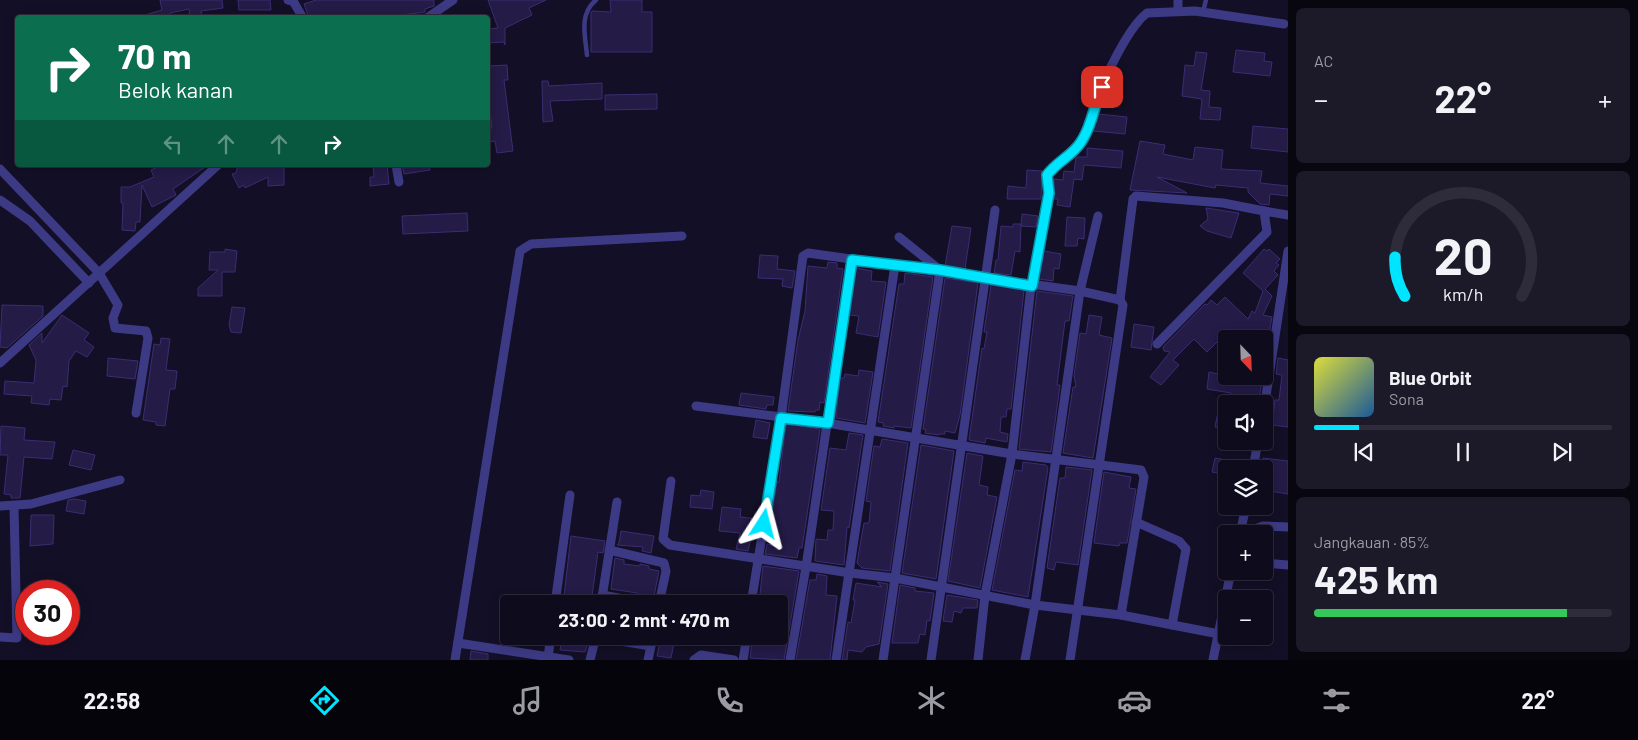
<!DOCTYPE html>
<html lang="id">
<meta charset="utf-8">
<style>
:root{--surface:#0e0b1c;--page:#1c1929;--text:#f1f3f6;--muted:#9b9ba3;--line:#2e2b3b;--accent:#00e5ff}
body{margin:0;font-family:Barlow,sans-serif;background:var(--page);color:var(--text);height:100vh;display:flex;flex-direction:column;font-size:19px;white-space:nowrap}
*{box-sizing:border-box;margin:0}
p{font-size:16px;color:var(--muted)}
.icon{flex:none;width:28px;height:28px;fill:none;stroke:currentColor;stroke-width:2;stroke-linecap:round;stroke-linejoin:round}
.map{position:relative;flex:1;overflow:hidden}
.details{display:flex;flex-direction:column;gap:8px;padding:8px;background:#08060f;width:350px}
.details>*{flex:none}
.hud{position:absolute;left:15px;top:15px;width:475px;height:152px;border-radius:5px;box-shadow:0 2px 12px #0003,0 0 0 1px var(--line);background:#0b6e4f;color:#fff;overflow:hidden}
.needle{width:32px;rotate:157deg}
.fabs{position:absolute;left:1218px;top:330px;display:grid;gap:10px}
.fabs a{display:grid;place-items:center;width:55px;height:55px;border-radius:5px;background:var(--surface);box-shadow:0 2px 12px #0003,0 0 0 1px var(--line);font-size:25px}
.speed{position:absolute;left:15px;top:580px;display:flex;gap:10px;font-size:25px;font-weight:700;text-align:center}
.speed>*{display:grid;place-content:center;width:65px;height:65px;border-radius:50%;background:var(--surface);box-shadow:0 2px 12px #0003,0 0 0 1px var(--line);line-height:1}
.speed .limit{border:8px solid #d22;background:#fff;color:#111}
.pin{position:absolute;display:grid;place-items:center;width:42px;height:42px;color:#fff;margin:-21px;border-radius:10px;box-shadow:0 2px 8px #0006}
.me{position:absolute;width:55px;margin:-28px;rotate:9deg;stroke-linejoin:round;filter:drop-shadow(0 0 4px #0008)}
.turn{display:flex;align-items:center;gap:18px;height:105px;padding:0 20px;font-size:22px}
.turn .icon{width:65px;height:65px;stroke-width:2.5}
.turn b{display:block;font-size:35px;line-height:42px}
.lanes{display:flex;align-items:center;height:48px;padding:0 20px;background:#0003;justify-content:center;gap:25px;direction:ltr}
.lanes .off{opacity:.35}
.big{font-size:38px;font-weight:700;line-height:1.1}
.details .widget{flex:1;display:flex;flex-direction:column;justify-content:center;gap:8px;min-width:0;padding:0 18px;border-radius:8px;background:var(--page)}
.details .dial{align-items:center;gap:0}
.dial svg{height:130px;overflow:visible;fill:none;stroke:var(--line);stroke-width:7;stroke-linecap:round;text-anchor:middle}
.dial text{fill:var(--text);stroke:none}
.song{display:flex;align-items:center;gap:15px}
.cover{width:60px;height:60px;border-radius:8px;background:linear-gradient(135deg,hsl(60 70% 55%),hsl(210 70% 35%))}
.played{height:5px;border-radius:2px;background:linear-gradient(90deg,var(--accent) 15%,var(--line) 15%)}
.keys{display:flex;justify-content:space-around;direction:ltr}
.heat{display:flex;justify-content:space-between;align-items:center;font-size:28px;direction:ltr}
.charge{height:8px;border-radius:4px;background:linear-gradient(90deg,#34c759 85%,var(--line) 0)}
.trip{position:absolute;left:500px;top:595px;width:288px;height:50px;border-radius:5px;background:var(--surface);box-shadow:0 2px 12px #0003,0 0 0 1px var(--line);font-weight:700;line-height:50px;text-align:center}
.tab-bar{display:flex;height:80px;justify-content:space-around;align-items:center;background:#06040b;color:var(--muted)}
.tab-bar .icon{width:35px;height:35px}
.tab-bar .selected{color:var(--accent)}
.tab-bar b{font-size:22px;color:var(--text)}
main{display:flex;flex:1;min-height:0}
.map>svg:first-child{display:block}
</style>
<main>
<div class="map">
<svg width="1288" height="660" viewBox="0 0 1288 660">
<rect width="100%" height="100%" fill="#130f26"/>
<g fill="#241b47" stroke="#3b2d73">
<polygon points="160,0 222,0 223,8 201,11 202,18 190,18 189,9 170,13 171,18 145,18 145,15 162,10"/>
<polygon points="238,0 270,0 271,10 239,10"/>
<polygon points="316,0 434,0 434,6 425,9 425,12 401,15 401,18 309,18 304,4"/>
<polygon points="488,0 546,0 529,8 532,15 505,28 505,45 504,42 488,43 488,29 498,28"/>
<polygon points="610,0 642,0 642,12 652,12 652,52 591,52 591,13 592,11 611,12"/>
<polygon points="1236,50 1265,53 1264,61 1272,62 1270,76 1233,72"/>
<polygon points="1196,52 1207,53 1201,90 1210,91 1209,107 1221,108 1220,120 1200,119 1202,99 1182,96 1185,65 1194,66"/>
<polygon points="507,65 508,80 504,80 513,151 497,153 495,141 488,142 488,129 492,128 488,96 490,95 489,66"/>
<polygon points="542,81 548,81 549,86 602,83 602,99 550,101 553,121 543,122"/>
<polygon points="657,94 657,109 605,110 605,95"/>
<polygon points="1098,114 1127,117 1125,134 1093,131"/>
<polygon points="1253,126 1288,129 1288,152 1251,148"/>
<polygon points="1140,141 1165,145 1163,154 1193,160 1195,147 1223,150 1221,169 1262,171 1260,183 1288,186 1288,196 1270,194 1269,205 1260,204 1248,192 1248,188 1216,185 1215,188 1157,177 1187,193 1130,190"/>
<polygon points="1087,148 1123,151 1121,168 1084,165 1082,180 1074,179 1070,207 1057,205 1058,199 1054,199 1054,179 1063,180 1064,171 1074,172 1076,157 1087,157"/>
<polygon points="162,165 208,165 173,189 176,195 152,207 142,185 140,222 136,222 135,231 122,230 123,203 121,203 121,187 130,187 154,177 151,170"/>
<polygon points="238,165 284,165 284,185 268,186 268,177 245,188 244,185 239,188 232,174 236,173"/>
<polygon points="373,165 387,165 389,184 370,186 370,177 374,177"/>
<polygon points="402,165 429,165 430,170 404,174"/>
<polygon points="1027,170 1042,171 1041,199 1007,199 1008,186 1026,188"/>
<polygon points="1206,208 1239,213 1231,238 1207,231 1200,226 1208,219"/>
<polygon points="467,213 468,231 403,234 402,216"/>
<polygon points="1022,214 1038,216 1036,227 1021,226"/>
<polygon points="1067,217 1085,218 1084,239 1078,238 1077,246 1065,246"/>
<polygon points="1013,224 1021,224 1020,252 1015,251 1011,275 994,273 996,260 998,260 1001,226 1013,227"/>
<polygon points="952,226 971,228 965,269 945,266"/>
<polygon points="225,249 237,251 235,272 222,272 222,296 198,296 198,288 218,270 209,270 210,252 225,252"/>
<polygon points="1264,249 1267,251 1269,249 1280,259 1276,263 1279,265 1274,271 1278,275 1265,289 1272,296 1263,315 1272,317 1268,339 1227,339 1228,331 1207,352 1194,339 1173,360 1179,365 1161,385 1150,377 1170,352 1164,351 1163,347 1205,304 1207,305 1211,300 1217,305 1225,297 1248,319 1252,311 1255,313 1263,291 1243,273"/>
<polygon points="1044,251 1061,254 1059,269 1054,268 1053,281 1039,279"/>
<polygon points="760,255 778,256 777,269 795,271 792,288 782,286 783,279 758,278"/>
<polygon points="828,262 837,263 837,268 843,269 824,403 820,402 819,410 816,410 815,412 788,411 798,340 805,311 808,266 827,268"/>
<polygon points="856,268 872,271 871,281 886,282 878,337 856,333 859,316 849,315"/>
<polygon points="905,273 933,277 911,428 894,426 894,428 883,426 884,423 878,422 899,284 904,284"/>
<polygon points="945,278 978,283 960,415 955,433 945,431 945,434 939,434 939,435 925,433 926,430 923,429"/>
<polygon points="991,285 1024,290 1011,409 1007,409 1006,417 1001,417 1000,432 1008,434 1007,442 986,438 985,443 969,440 982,348 984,349 987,332 984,332"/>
<polygon points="1037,291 1073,296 1069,321 1065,321 1057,385 1060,385 1051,452 1019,449"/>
<polygon points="2,305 43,306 43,316 7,348 0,347"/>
<polygon points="232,307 245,308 241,333 231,332 229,325"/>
<polygon points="62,315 89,333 84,340 94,347 87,357 76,351 69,361 67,387 63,386 61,400 50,399 49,405 31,403 32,396 4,394 5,381 34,383 36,360 29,345 42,333 42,343"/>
<polygon points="1089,315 1102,317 1099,335 1112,338 1093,458 1063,453 1073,387 1076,387 1074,376 1080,333 1086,334"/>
<polygon points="1134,324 1154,327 1151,350 1131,347"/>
<polygon points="161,338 170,339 166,370 177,371 175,389 170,389 165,426 156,425 156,422 143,420 154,344 160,345"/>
<polygon points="108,358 138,361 135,379 107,376"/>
<polygon points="1278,358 1288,360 1288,427 1272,425 1275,400 1279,400 1282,375 1276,374"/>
<polygon points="859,370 873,372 865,423 836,418 840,378 844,378 845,374 858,376"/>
<polygon points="1209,372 1226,376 1263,376 1258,404 1229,404 1231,393 1207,389"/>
<polygon points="741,393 774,397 773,405 767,405 766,409 739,405"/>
<polygon points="1218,412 1226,414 1225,429 1215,427"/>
<polygon points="756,420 770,423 767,439 753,437"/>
<polygon points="786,424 820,429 802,548 799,548 797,558 765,554 767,544 781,546 770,526 777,482 779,482"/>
<polygon points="1,426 25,428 24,440 55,442 52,459 24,457 20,498 11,498 11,495 4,494 8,455 0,455"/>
<polygon points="849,433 863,435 849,528 847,527 844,565 815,561 816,539 827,540 828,530 833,530 834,511 821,510 830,448 846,450"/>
<polygon points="882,439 908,443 890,571 862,568 857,563 864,523 869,523 871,502 866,501 874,446 880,447"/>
<polygon points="921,445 954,451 936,579 902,573"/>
<polygon points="73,450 95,455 91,470 69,465"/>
<polygon points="967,453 983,456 979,485 988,487 987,495 997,497 980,588 948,581"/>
<polygon points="1215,458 1248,464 1247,469 1226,469 1226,475 1212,472"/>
<polygon points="1263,458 1288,461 1288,494 1264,490"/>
<polygon points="1023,462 1046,465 1048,468 1028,597 992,590 1015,470 1022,471"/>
<polygon points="1066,467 1092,470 1078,565 1056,562 1054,570 1047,568 1060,478 1065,478"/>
<polygon points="1104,472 1131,477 1129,488 1136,489 1127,543 1120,543 1119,546 1094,543"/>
<polygon points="701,490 714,492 712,509 690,507 691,495 700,496"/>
<polygon points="74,499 86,501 84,514 66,511 68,500"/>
<polygon points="722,507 741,509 740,517 758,519 755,538 751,538 748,551 736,549 740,533 719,531"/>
<polygon points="31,515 54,515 53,544 30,546"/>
<polygon points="621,531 654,536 651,553 642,551 643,547 617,545 619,543"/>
<polygon points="571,536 605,541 603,553 598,552 591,604 563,604"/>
<polygon points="615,558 624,560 624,564 640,566 640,564 649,566 649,569 659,571 654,596 645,594 645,597 637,595 637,593 611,589"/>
<polygon points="763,566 799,571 784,660 750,658 753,636 779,636 779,604 759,604"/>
<polygon points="817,574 827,576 826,595 837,596 830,660 796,660 810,580 816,580"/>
<polygon points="877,582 888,584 879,644 866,647 862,652 848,650 847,660 842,660 848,622 851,623 855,600 853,600 856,583 882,587"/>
<polygon points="900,585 915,588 915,591 934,593 930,621 927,620 925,635 920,634 918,643 892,643"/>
<polygon points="947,595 978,600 977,608 963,608 961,613 954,611 952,622 943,621"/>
<polygon points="562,636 586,636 585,643 588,643 585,652 560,650"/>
<polygon points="660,641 674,643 671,658 657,656"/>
<polygon points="471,651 488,654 488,660 470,660"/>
</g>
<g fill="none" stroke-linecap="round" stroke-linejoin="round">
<g stroke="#3d3a85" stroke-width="4.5">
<polyline points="1203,12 1206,0"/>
<path d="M 587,55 C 585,35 579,14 596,0"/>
</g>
<g stroke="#3d3a85" stroke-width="9">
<polyline points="288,0 293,1 303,18"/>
<polyline points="1178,10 1178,0"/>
<polyline points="427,18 453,0"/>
<polyline points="396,165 399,182"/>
<polyline points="0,169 99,273 118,305 113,318 115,328 146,331 148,338 136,413"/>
<polyline points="0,200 30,221 89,283"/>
<polyline points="1120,300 1133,199 1136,196 1223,203 1264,211"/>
<polyline points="1157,344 1267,232 1264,211 1288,215"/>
<polyline points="0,363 218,165"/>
<polyline points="696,406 827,423 1012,454 1141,470 1144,477 1121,615"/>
<polyline points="1264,409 1288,251"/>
<polyline points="1253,469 1258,441"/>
<polyline points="671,481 663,539 670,545 850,573 895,578 1035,605 1121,615 1219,634"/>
<polyline points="0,506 31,504 120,480"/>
<polyline points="1136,522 1179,541 1186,549 1172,625"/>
<polyline points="1240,534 1246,506"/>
<polyline points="1241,534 1263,526 1288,527"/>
<polyline points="609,550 664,563 666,571 659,604"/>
<polyline points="1264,563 1288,565"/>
<polyline points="602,595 651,604"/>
<polyline points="555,604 570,495"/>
<polyline points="601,604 617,502"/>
<polyline points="751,604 781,418 803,256 808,253 1080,291 1120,300 1123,305 1070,660"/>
<polyline points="0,637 17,638 14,507"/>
<polyline points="596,637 651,646 648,660"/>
<polyline points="458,643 569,660"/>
<polyline points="548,657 551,636"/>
<polyline points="455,660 520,251 531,244 682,236"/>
<polyline points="590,660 596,636"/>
<polyline points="694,660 701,655 734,660"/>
<polyline points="743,660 747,636"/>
<polyline points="790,660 806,567 851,260"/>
<polyline points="836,660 895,265"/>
<polyline points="883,660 940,270 899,237"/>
<polyline points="931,660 995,210"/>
<path d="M 978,660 L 985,595 L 1012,454 L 1031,286 L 1049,193 L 1047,175 C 1057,162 1073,155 1082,140 C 1089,128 1091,112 1096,99 C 1106,76 1128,27 1147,13 L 1195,11 L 1284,24"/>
<polyline points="1025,660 1035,605 1080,291 1098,216"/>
<polyline points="1213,660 1231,571"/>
</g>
</g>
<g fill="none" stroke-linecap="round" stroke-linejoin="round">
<g stroke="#0095a6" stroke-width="12">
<path id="route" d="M 764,524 L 781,418 L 828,423 L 852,260 L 940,270 L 1032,286 L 1049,193 L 1047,175 C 1056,163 1069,157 1078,146 C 1091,130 1094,106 1102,87"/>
</g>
<use href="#route" stroke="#00e5ff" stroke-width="9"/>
</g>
</svg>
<div class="fabs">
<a><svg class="needle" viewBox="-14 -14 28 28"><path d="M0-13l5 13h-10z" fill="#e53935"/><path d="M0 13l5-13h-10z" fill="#9b9ba3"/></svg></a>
<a><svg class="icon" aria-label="sound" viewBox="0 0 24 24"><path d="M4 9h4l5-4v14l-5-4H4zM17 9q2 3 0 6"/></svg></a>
<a><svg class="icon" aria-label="layers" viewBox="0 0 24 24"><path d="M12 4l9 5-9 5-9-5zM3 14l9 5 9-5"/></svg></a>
<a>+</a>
<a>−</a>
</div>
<div class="speed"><div class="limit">30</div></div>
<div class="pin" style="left:1102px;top:87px;background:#d93025"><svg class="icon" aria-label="arrive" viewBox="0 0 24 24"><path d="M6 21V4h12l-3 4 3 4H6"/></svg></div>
<svg class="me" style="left:764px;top:524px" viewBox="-20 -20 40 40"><path d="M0-17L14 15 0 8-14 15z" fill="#00e5ff" stroke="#fff" stroke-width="4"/></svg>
<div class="trip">23:00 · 2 mnt · 470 m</div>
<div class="hud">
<div class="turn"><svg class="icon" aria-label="right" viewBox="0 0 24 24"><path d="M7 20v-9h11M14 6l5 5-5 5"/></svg><div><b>70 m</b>Belok kanan</div></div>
<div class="lanes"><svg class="icon off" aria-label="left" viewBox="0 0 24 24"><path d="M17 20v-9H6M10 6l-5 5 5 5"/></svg><svg class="icon off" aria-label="ahead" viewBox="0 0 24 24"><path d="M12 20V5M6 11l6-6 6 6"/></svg><svg class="icon off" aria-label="ahead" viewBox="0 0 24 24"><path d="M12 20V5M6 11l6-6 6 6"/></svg><svg class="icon" aria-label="right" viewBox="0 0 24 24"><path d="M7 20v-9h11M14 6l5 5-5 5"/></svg></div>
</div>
</div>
<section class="details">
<div class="widget"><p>AC</p>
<div class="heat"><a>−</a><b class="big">22°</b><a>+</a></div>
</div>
<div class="widget dial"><svg viewBox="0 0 100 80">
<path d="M14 69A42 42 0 1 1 86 69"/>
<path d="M14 69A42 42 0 0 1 8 45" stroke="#00e5ff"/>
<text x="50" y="56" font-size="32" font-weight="700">20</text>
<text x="50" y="72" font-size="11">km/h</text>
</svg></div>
<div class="widget">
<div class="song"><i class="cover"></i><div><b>Blue Orbit</b><p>Sona</p></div></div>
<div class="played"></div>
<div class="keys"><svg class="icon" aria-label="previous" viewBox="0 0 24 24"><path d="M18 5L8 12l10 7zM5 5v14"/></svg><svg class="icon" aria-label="pause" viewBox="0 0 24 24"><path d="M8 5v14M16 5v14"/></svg><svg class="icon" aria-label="next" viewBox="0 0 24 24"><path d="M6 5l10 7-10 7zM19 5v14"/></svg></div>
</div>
<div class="widget"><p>Jangkauan · 85%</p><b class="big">425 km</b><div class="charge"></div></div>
</section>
</main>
<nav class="tab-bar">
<b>22:58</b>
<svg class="icon selected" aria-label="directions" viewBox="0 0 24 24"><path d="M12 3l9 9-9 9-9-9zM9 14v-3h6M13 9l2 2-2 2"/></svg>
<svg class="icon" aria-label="music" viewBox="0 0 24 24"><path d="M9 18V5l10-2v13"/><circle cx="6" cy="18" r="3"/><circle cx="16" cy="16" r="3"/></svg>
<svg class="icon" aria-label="phone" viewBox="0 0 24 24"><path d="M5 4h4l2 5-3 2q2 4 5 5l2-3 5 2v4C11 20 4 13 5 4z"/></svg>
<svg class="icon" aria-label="climate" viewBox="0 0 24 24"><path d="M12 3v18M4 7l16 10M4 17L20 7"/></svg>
<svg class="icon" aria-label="car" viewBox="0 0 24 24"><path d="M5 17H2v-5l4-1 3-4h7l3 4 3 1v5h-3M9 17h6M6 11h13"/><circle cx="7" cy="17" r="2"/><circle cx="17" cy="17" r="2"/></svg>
<svg class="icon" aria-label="filters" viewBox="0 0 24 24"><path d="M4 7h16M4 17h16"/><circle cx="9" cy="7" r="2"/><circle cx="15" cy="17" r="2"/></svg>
<b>22°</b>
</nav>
